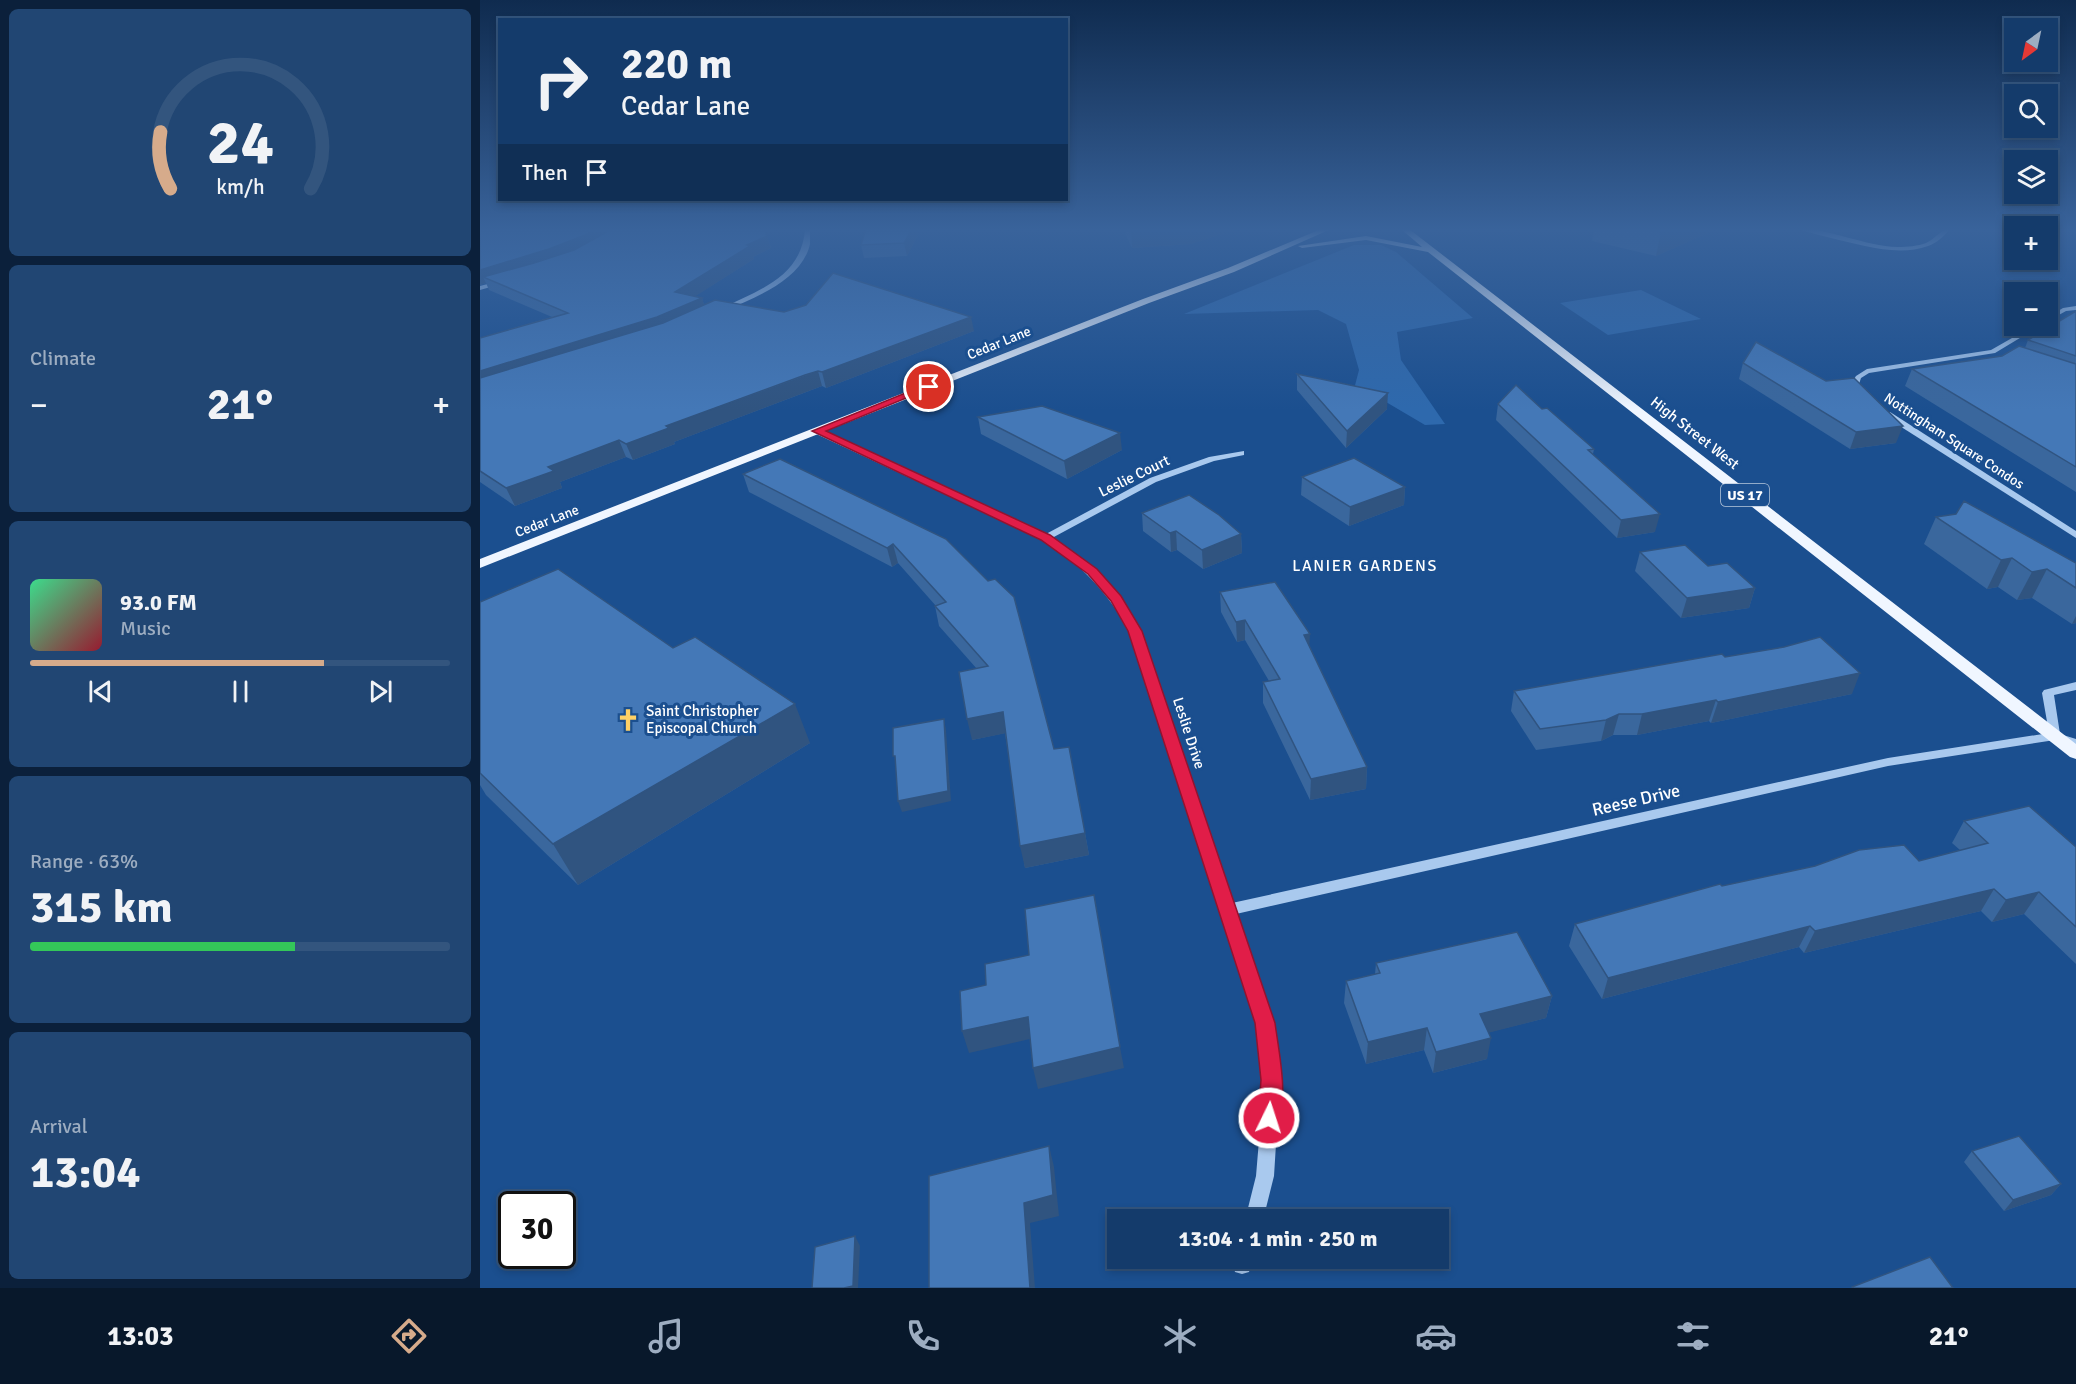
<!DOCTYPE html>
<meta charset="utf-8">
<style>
:root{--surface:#143b6b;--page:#214673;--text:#f1f3f6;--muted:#9dadc1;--line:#33557e;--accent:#d6ab8b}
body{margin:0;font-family:Signika,sans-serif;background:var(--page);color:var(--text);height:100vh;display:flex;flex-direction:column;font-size:22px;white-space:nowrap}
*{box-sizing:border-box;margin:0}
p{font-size:20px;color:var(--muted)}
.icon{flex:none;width:33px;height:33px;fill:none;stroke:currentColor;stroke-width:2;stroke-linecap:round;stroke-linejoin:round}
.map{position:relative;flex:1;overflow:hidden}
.drawer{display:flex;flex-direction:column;gap:9px;padding:9px;background:#0b203b;width:480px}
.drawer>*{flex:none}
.guide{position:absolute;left:18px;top:18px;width:570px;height:183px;border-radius:0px;box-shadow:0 3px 9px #0003,0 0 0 2px var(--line);background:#143b6b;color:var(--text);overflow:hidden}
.needle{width:39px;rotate:213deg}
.buttons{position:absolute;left:1524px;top:18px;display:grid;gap:12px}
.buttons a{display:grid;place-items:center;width:54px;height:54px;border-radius:0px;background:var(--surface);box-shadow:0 3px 9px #0003,0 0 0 2px var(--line);font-size:30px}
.speed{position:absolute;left:18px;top:1191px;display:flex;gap:12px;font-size:30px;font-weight:700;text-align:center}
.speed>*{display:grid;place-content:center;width:78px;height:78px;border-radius:50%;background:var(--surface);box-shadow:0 3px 9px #0003,0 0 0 2px var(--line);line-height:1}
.speed .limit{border:3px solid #111;border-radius:9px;background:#fff;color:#111}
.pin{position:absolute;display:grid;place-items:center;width:51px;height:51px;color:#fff;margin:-26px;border:3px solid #fff;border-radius:50%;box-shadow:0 2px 6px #0007}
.me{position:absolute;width:66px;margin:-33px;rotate:4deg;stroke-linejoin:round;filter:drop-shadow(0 0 4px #0008)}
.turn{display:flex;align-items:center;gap:21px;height:126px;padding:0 24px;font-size:27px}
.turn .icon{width:78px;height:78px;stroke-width:2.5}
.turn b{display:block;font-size:42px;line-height:51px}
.then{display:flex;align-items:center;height:57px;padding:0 24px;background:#0003;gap:12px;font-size:22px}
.big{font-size:45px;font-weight:800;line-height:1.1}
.drawer .widget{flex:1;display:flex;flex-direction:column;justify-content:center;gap:9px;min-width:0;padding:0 21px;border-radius:9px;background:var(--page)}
.drawer .dial{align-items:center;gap:0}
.dial svg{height:156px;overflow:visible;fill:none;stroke:var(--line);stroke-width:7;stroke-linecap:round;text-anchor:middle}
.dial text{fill:var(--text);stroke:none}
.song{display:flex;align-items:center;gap:18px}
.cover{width:72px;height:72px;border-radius:9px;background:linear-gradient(135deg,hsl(150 70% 55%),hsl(350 70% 35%))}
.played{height:6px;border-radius:3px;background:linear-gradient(90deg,var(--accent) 70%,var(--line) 70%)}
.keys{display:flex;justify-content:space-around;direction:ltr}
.heat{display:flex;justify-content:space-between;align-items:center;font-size:33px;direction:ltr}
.charge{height:9px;border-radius:4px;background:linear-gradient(90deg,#34c759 63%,var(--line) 0)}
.trip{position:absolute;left:627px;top:1209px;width:342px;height:60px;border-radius:0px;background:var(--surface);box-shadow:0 3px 9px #0003,0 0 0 2px var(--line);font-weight:800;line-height:60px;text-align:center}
.menu{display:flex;height:96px;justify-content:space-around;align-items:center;background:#08182b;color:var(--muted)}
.menu .icon{width:42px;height:42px}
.menu .current{color:var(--accent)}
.menu b{font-size:27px;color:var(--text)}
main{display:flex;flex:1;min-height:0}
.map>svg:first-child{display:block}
</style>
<main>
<section class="drawer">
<div class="widget dial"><svg viewBox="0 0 100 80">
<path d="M14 69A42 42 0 1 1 86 69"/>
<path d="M14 69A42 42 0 0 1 9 40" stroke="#d6ab8b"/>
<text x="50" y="56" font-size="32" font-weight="700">24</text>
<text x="50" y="72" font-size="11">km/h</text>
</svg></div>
<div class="widget"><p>Climate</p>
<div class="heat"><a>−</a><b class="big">21°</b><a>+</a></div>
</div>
<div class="widget">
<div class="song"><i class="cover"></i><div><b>93.0 FM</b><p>Music</p></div></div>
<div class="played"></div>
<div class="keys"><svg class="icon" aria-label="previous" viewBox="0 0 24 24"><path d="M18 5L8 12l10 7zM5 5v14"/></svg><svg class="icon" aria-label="pause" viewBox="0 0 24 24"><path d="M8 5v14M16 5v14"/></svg><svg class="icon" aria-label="next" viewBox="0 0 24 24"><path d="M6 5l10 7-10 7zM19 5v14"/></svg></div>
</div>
<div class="widget"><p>Range · 63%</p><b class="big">315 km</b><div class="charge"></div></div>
<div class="widget"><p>Arrival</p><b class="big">13:04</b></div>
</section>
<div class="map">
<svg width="1596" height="1288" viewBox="0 0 1596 1288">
<rect width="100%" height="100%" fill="#1b4f8f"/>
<g fill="#2e69ad">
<polygon points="874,245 901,245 916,252 993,318 917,332 921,360 965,424 945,425 906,402 873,393 879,370 866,324 838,310 704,314"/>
<polygon points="1161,290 1221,319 1128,335 1080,303"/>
</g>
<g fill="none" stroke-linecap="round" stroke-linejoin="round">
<g fill="#a9c9ee" fill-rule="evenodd">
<path d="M 325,229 L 330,229 C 330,234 330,239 330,244 C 322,280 276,297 246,310 L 242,310 L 242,308 C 280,290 322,276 325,229 Z"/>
<path d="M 1320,229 C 1352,229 1384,246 1418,247 C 1427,247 1438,246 1446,243 C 1455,239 1461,229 1470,229 C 1464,236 1457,243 1448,246 C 1418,257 1381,245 1351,238 C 1341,235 1329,233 1320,229 Z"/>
<polygon points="19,281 21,282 21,284 0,290 0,286"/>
<polygon points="1596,306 1596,310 1586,311 1568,321 1568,317 1583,308"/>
<polygon points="1553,326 1560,326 1515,353 1389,373 1381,378 1379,384 1382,392 1378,394 1374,392 1371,384 1376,376 1387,369 1511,350"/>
<polygon points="1404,412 1410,412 1596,531 1596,538 1404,416"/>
<path d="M 334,429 L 340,429 L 566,534 L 670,478 L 729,457 L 764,451 L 764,455 L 734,461 L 676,482 L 572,538 C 611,562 637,593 660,631 L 752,903 L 1408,758 L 1569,733 L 1562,693 L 1564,690 L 1596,682 L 1596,690 L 1574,695 L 1580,734 L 1596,739 L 1596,747 L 1575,740 L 1408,766 L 756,914 L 793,1023 L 800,1080 L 794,1176 L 783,1220 L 765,1220 L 776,1176 L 784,1080 L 777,1023 L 650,631 C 626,591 602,565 563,540 L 334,433 Z"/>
<polygon points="755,1258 773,1258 769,1272 762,1274 755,1272 753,1265"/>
</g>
<g fill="#f0f6ff" fill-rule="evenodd">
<polygon points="841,229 851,229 754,272 669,303 0,568 0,559 663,299 748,268"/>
<polygon points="921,229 929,229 1596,744 1596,759 1590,757 948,252 886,240 822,248 818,246 886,236 942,247"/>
</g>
</g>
<g fill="#3a679d">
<polygon points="0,229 287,236 291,248 273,257 274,259 215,296 222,298 224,305 304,312 494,331 346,388 342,386 329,391 194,442 195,444 153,460 146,457 80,482 82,488 35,506 0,482 0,338 72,317 9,290 6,283 0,285"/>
<polygon points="441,229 427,256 384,258 381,245"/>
<polygon points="643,229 753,229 748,232 711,244 652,248"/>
<polygon points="1114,229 1237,229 1176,256 1112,241"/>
<polygon points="1363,229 1383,229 1379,232"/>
<polygon points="1596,311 1596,492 1425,386 1432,369 1522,356 1545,348 1548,340"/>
<polygon points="1263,363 1416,443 1370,449 1259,379"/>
<polygon points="817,374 907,409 866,448 817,390"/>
<polygon points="1018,404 1062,409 1114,449 1113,454 1175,532 1137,538 1016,420"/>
<polygon points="498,417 642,450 587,479 501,434"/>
<polygon points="263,474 466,539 574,749 605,833 609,855 545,868 525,733 492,740 497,669 459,626 455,606 456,606 418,563 412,567 269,492"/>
<polygon points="822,477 925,487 924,505 869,526 821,495"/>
<polygon points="662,513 761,534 762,553 723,569 697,550 691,552 663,531"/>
<polygon points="1456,517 1596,563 1596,623 1592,624 1552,598 1537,600 1518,587 1507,589 1444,544"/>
<polygon points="1160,552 1228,566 1275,588 1269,608 1201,618 1155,571"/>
<polygon points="740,592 829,648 887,767 886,789 830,800 783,703 783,682 789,681 765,640 757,642 741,612"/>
<polygon points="0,602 330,743 98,885 6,795 0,785"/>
<polygon points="1245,657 1372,694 1231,723 1229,721 1157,735 1133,735 1121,741 1056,750 1031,711 1034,691"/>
<polygon points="1484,821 1596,847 1596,964 1544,914 1512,922 1501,911 1324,953 1319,947 1122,999 1089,946 1095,924 1242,886 1439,861 1480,850 1472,843"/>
<polygon points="896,963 1072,996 1066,1018 1009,1032 1007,1059 953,1073 944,1050 886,1064 864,1003 866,981 895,974"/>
<polygon points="1492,1151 1581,1184 1571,1195 1524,1211 1484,1162"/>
</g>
<g fill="#305480">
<polygon points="114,229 139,229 74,262 3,277 6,283 0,285 0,270"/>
<polygon points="284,229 292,229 287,236 291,248 273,257 274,259 200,306 195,292 267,245"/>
<polygon points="432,229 441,229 427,256 424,243"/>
<polygon points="651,229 753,229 748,232 711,244 652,248"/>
<polygon points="1187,229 1237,229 1176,256 1181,232"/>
<polygon points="222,298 226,311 0,389 0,371"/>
<polygon points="491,317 494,331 346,388 342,372"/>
<polygon points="338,371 342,386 194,442 195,444 153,460 146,444 186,426"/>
<polygon points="908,393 907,409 866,448 867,431"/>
<polygon points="1423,426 1416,443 1370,449 1376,432"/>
<polygon points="640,433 642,450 587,479 584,461"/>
<polygon points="139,440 146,457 80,482 82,488 35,506 26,488 68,467"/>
<polygon points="925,487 924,505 869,526 870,507"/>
<polygon points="1180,514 1175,532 1137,538 1141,520"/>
<polygon points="696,531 697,550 691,552 690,533"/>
<polygon points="761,534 762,553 723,569 722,550"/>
<polygon points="413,544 418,563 412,567 407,548"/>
<polygon points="1532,558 1518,587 1507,589 1521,560"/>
<polygon points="1567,569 1552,598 1537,600 1552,572"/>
<polygon points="1275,588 1269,608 1201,618 1207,598"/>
<polygon points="1596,616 1596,623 1592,624"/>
<polygon points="765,620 765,640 757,642 756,622"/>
<polygon points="830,634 829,654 824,635"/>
<polygon points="1380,673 1372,694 1231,723 1238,702"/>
<polygon points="1236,700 1229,721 1157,735 1162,714"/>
<polygon points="315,704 330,743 98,885 73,844"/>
<polygon points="523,712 527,733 492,740 487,719"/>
<polygon points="1139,714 1133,735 1121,741 1126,720"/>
<polygon points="464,719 466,730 471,801 422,812 418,801"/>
<polygon points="887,767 886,789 830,800 831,779"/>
<polygon points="605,833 609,855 545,868 540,846"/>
<polygon points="1514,889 1501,911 1324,953 1335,931"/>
<polygon points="1559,892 1544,914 1512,922 1526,900"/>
<polygon points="1330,926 1319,947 1122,999 1128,978"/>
<polygon points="1072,996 1066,1018 996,1036 1000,1014"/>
<polygon points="548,1017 554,1038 489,1053 482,1031"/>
<polygon points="947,1028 944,1050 886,1064 888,1042"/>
<polygon points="1011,1038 1007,1059 953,1073 956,1052"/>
<polygon points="640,1047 644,1068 558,1089 553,1068"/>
<polygon points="569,1146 574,1167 579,1216 550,1223 555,1288 550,1288 544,1203"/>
<polygon points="1581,1184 1571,1195 1524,1211 1533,1200"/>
<polygon points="375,1236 380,1246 378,1288 364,1288"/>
</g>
<g fill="#4478b7" stroke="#305480" stroke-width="1.5">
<polygon points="0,229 114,229 105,235 69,249 0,270"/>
<polygon points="132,229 284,229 287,236 267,245 270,246 195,292 222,298 177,317 0,371 0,338 88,313 3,277 54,263 94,250"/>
<polygon points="386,229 432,229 424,243 381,245"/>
<polygon points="1170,229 1187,229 1181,232"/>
<polygon points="353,273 491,317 342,372 338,371 325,375 186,426 189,428 146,444 139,440 68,467 74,471 26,488 0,471 0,378 183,323 235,300 304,312 326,305"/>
<polygon points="1596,311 1596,356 1548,340"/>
<polygon points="1276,342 1346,381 1374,378 1423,426 1376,432 1263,363"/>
<polygon points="1539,346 1596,364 1596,467 1432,369 1522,356"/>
<polygon points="817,374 908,393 867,431"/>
<polygon points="1036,385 1062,409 1067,408 1114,449 1108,450 1180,514 1141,520 1018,404"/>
<polygon points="562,406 640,433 584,461 498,417"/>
<polygon points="874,458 925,487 870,507 822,477"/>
<polygon points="300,459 466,539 508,581 515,579 534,597 574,749 589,747 605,833 540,846 523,712 487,719 479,672 508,666 455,606 466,602 413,544 407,548 263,474"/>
<polygon points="709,495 739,515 761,534 722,550 696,531 690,533 662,513"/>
<polygon points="1484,501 1596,563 1596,588 1567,569 1552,572 1532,558 1521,560 1456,517 1476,514"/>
<polygon points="1205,545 1228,566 1247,563 1275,588 1207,598 1160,552"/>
<polygon points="78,569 193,648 215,637 315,704 73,844 0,773 0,602"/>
<polygon points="795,582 830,634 824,635 887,767 831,779 783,682 800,679 765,620 756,622 740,592"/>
<polygon points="1340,637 1380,673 1238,702 1236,700 1162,714 1139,714 1126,720 1060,729 1034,691 1242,654 1245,657 1304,647"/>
<polygon points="464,719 468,791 418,801 415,756 413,756 413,728"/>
<polygon points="1549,806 1596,847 1596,927 1559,892 1526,900 1514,889 1335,931 1330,926 1128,978 1095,924 1240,884 1242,886 1335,866 1379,850 1424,845 1439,861 1508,843 1484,821"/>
<polygon points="614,895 640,1047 553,1068 548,1017 482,1031 480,991 506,985 505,964 549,955 545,909"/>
<polygon points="1037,932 1072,996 1000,1014 1011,1038 956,1052 947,1028 888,1042 866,981 900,973 896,963"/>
<polygon points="1539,1136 1581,1184 1533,1200 1492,1151"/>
<polygon points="569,1146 573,1195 544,1203 550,1288 449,1288 449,1176"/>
<polygon points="375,1236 373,1286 364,1288 332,1288 335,1247"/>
<polygon points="1450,1257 1473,1288 1373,1288 1372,1287"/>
</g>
<linearGradient id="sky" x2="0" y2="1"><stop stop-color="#0f2b4f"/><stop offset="0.56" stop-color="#39639b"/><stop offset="1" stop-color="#39639b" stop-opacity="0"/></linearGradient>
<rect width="1596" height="410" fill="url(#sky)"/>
<path fill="#e11d48" stroke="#92132f" stroke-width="1.5" d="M 445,385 L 453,387 L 346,431 L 570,535 L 617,569 L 641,596 L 662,631 L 795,1023 C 799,1053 809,1097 797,1125 L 789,1128 L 781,1125 L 778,1118 L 781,1080 L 775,1023 L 648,631 L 631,601 L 608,574 L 561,540 L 332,431 Z"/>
<defs>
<g id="church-bare" transform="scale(1.8)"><path d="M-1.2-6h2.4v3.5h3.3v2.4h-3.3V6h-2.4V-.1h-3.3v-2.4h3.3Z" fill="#ffd166" stroke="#1b4f8f" stroke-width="2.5" paint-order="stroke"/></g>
</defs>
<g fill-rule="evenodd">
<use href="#church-bare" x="148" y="720"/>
</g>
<g text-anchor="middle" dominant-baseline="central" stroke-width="6" stroke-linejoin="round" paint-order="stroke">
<g font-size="14" fill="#fff" stroke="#1b4f8f">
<text transform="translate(519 343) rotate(-22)">Cedar Lane</text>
<text transform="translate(1474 441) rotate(33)">Nottingham Square Condos</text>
<text transform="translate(67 521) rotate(-21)">Cedar Lane</text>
</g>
<rect fill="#1b4f8f" stroke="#bbcadd" stroke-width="1.5" x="1241" y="484" width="48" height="22" rx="4.5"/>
<g font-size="14" font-weight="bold" fill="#fff">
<text x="1265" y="495">US 17</text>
</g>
<g font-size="15" fill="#fff" stroke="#1b4f8f">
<text transform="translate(1215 433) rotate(38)">High Street West</text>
<text transform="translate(654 476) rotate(-26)">Leslie Court</text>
<text transform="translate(709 733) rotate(72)">Leslie Drive</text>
</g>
<g font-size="15" fill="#fff" stroke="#1b4f8f" text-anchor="start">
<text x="166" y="711">Saint Christopher<tspan x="166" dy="17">Episcopal Church</tspan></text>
</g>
<g font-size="16" letter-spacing="1.5" fill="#fff" stroke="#1b4f8f">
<text x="885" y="566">LANIER GARDENS</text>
</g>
<g font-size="18" fill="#fff" stroke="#1b4f8f">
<text transform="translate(1156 800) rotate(-13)">Reese Drive</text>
</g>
</g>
</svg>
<div class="buttons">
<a><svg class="needle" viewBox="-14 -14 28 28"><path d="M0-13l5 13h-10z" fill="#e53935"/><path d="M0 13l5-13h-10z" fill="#9dadc1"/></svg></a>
<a><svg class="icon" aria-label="search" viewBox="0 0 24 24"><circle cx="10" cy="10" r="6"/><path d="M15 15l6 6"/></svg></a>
<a><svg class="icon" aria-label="layers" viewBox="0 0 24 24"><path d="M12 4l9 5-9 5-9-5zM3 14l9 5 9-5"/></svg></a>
<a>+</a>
<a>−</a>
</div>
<div class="speed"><div class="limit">30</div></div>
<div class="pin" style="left:449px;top:387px;background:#d93025"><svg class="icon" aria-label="arrive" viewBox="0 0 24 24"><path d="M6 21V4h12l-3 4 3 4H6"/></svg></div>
<svg class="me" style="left:789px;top:1118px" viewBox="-20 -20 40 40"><circle r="17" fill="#e11d48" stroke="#fff" stroke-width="3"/><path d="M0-11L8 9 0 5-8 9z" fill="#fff"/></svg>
<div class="trip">13:04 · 1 min · 250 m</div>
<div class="guide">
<div class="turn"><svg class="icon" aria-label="right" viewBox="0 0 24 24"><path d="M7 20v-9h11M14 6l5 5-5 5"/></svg><div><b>220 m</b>Cedar Lane</div></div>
<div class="then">Then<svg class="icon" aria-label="arrive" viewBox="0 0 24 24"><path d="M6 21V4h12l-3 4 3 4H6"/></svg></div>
</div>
</div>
</main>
<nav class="menu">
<b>13:03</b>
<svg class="icon current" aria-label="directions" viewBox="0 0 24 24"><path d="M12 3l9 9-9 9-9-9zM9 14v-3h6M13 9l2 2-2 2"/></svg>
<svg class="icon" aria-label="music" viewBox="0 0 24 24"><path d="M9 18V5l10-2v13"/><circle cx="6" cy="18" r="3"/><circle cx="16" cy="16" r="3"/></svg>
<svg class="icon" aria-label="phone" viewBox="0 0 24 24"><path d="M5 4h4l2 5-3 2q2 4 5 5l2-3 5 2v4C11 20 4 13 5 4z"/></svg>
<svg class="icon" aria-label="climate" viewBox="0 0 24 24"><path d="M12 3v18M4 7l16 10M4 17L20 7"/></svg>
<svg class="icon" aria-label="car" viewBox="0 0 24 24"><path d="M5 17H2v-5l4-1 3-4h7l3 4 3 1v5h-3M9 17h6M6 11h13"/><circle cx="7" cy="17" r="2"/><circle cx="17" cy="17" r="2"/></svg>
<svg class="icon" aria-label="filters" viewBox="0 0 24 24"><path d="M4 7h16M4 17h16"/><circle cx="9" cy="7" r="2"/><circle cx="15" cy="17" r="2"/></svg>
<b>21°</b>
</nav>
